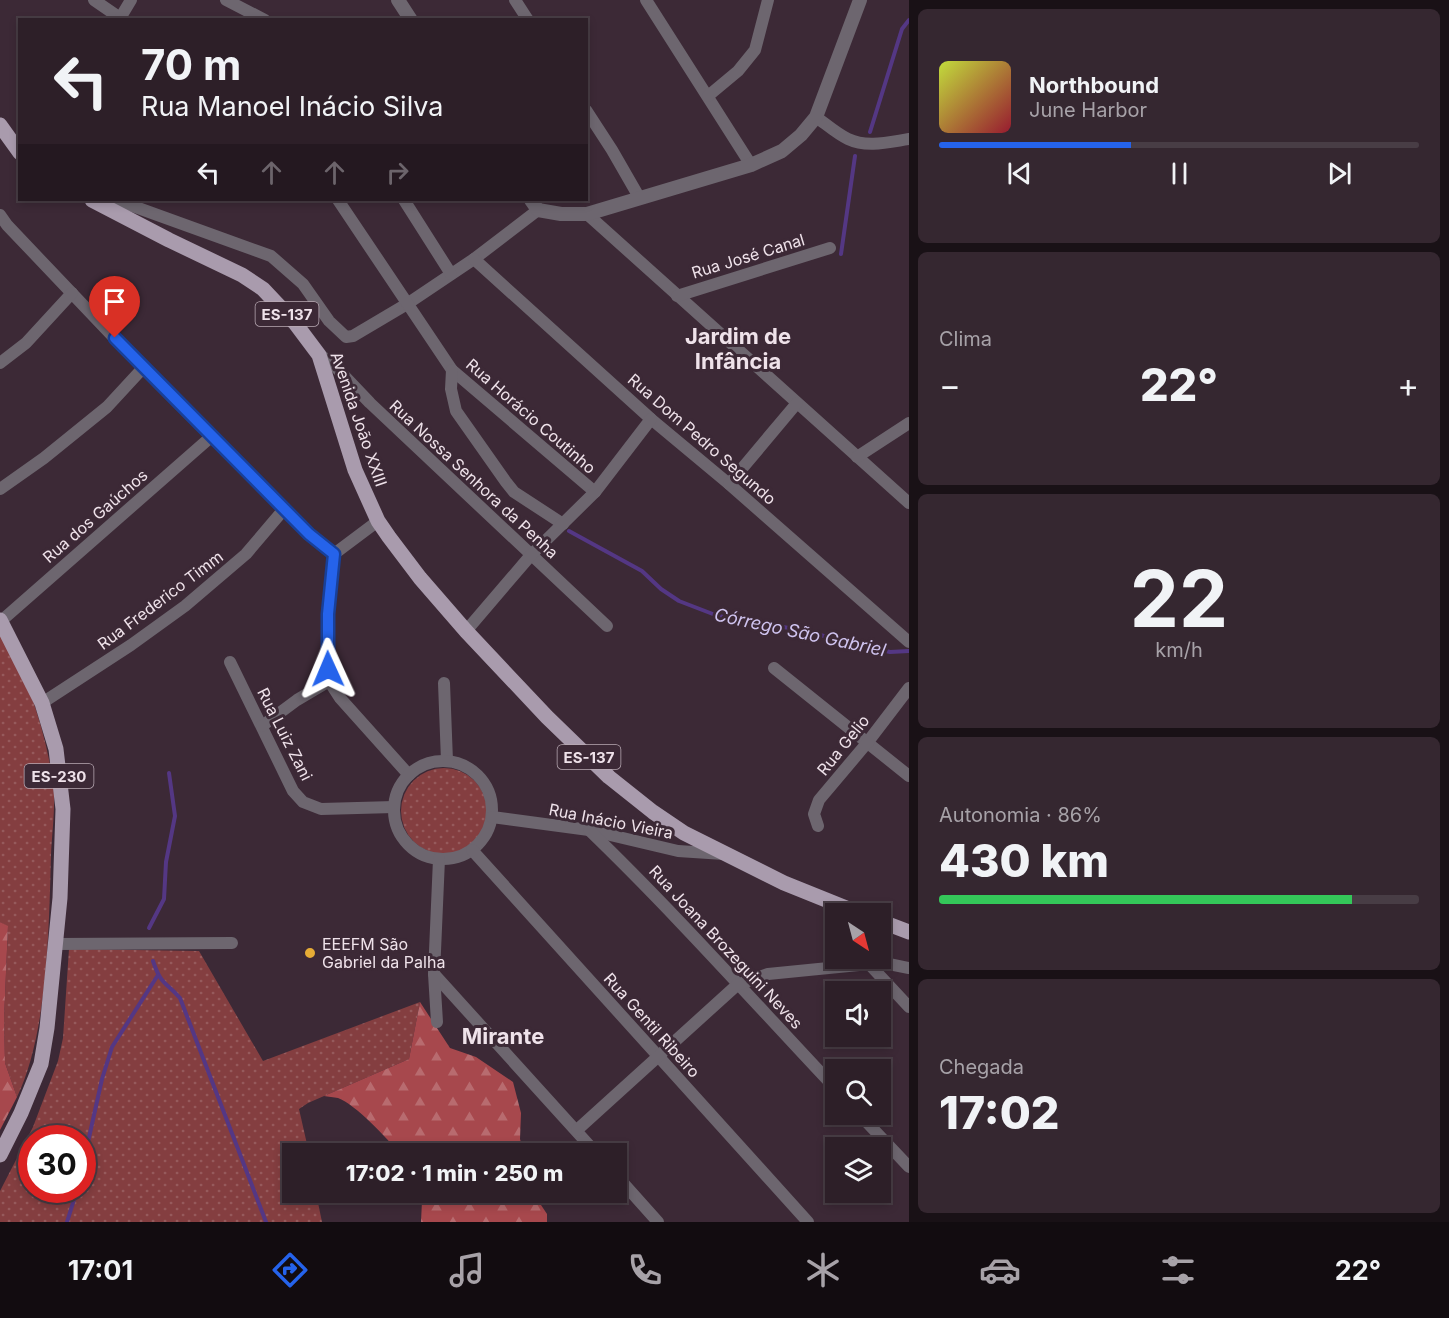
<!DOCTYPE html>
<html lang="pt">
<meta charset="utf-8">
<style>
:root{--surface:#2d1f28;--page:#352730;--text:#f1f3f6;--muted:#a7a2a8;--line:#483d45;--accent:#2563eb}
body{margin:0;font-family:Inter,sans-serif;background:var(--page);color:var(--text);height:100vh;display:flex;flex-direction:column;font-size:22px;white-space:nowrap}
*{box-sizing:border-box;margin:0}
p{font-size:20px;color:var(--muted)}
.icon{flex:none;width:33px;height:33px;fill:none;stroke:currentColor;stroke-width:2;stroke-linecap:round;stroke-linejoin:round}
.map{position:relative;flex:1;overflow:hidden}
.drawer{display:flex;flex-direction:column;gap:9px;padding:9px;background:#191116;width:540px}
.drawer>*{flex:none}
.top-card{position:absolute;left:18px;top:18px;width:570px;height:183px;border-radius:0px;box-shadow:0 3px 9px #0003,0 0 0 2px var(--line);background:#2d1f28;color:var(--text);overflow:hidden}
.needle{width:39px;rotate:144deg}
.controls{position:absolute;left:825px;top:903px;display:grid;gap:12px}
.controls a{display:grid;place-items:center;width:66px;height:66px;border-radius:0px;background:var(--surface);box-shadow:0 3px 9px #0003,0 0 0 2px var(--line);font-size:30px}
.speed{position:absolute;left:18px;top:1125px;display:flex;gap:12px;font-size:30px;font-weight:700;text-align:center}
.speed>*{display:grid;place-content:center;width:78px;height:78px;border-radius:50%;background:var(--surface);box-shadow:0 3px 9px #0003,0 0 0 2px var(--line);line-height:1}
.speed .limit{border:9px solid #d22;background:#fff;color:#111}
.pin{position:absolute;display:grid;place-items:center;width:51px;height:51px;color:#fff;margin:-62px -26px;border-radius:50% 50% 50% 0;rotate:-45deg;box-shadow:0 0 6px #0007}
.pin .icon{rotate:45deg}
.me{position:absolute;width:66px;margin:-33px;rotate:359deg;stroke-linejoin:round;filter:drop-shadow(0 0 4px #0008)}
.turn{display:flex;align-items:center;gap:21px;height:126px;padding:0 24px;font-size:27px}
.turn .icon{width:78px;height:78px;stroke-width:2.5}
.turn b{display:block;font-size:42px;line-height:51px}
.lanes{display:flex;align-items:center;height:57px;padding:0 24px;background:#0003;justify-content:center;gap:30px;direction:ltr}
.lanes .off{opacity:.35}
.big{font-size:45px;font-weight:800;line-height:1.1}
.drawer .widget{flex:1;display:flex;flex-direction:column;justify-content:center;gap:9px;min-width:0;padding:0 21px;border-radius:9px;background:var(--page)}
.drawer .dial{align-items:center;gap:0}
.dial b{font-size:78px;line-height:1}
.song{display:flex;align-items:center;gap:18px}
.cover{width:72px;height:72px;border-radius:9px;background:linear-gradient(135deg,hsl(70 70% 55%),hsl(350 70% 35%))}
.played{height:6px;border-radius:3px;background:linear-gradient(90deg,var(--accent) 40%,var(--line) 40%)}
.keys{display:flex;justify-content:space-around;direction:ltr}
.heat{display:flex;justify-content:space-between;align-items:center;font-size:33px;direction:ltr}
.charge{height:9px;border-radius:4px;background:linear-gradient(90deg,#34c759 86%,var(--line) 0)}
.trip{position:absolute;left:282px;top:1143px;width:345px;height:60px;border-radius:0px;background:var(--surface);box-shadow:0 3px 9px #0003,0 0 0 2px var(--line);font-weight:800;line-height:60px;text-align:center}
.menu{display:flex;height:96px;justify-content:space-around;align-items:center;background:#120c10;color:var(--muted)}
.menu .icon{width:42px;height:42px}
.menu .current{color:var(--accent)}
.menu b{font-size:27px;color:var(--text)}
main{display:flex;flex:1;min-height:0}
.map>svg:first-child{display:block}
</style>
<main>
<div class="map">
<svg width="909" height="1222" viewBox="0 0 909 1222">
<defs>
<pattern id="grass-dots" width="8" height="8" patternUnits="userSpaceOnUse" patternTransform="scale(1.5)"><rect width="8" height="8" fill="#843e40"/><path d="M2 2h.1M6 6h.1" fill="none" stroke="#965a5c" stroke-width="1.8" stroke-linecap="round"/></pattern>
<pattern id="forest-firs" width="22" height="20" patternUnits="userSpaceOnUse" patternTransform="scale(1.5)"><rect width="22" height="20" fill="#a7484d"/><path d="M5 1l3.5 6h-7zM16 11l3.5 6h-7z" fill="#b86b6f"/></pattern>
</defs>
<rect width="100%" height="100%" fill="#3c2936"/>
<g fill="url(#grass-dots)" fill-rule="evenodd">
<path d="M 0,623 C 25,672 45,727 53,782 C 56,804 52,832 51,855 C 49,926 48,1033 17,1097 L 5,1063 L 4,1019 L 8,927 L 0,922 Z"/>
<circle cx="444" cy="811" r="43"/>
<path d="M 69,949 L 199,951 L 263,1061 L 420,1002 L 409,1059 L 308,1103 L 299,1109 L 309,1153 L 292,1154 L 292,1192 L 316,1193 L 322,1222 L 0,1222 L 0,1191 L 33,1127 L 58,1061 L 63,1038 ZM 32,1138 L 82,1138 L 82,1190 L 32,1190 Z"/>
</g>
<g fill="url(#forest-firs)">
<polygon points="0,922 8,926 4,1019 5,1063 17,1097 0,1130"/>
<path d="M 420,1002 L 450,1048 L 476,1057 L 513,1082 L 521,1113 L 520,1139 L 524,1153 L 399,1153 C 388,1139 355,1104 338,1098 C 334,1097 328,1097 324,1096 L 409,1059 Z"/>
<polygon points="419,1193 533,1193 547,1214 547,1222 421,1222 422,1201"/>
</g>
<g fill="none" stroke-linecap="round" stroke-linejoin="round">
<g stroke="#543784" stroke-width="4">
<polyline points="870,132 902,29 909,20"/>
<polyline points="841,254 855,156"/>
<polyline points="569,531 642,571 661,589 679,601 718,616 795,629 890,652 909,651"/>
<polyline points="149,928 164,899 166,862 175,816 169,773"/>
<path d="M 153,961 C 161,985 165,981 180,998 L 266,1222"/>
<polyline points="82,1169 102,1079 112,1047 158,975"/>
<polyline points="67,1222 77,1190"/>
</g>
<g stroke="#6d666f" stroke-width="12">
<polyline points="94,0 123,20"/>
<polyline points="226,0 265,20"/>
<polyline points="515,0 528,20"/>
<polyline points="646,0 751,165"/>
<polyline points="119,20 131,0"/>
<polyline points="708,96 738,71 755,50 768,0"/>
<polyline points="586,110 612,150 639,197"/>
<path d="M 816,117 C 826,124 837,134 848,139 C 867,148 889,142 909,139"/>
<polyline points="116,200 271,256 303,284 329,321 346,337 353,336 407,304 474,259 538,210"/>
<polyline points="338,200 452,370 595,492"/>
<polyline points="404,200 451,274"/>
<polyline points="587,214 909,503"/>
<polyline points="0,215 7,225 143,368 309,534 334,554"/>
<polyline points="474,259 651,419 729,484 909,642"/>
<polyline points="677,296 830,248"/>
<polyline points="319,355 330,361 370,403 607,626"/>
<polyline points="0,363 26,343 72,293"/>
<polyline points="452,370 451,389 456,411 506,482 514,492 563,524"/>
<polyline points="857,457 909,423"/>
<polyline points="729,484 797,403"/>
<polyline points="0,489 44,458 107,407 143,368"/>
<polyline points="378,521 334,554 328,614 329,681 340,698 409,775"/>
<polyline points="1,621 212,436"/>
<polyline points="466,631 531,555 595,492 651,419"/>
<polyline points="230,662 293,791 303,802 321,809 394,807"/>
<polyline points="774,668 909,776"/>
<polyline points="444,683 447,761"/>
<polyline points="42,703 131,645 185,606 246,554 285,508"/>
<polyline points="262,726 297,700 329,681"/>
<circle cx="443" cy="810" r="49"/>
<polyline points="492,817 589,830 678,851 724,854"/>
<polyline points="818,826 814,814 819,800 867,743 909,688"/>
<path d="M 589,830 C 675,913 754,1002 836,1089"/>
<polyline points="472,850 808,1222"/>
<polyline points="56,944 232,943"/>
<polyline points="869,964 909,1007"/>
<polyline points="434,974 597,1154"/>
<polyline points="437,1022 434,974 439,859"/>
<polyline points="859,1114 909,1167"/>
<polyline points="577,1130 737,985 768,974 869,964 884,963 909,968"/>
<polyline points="616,1175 658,1222"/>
</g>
<g stroke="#6d666f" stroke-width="14">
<polyline points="398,0 411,20"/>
<polyline points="531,200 538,210 561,214 587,214 751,165 782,151 801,135 816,117 860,0"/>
</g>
<g stroke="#a99bad" stroke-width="15">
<polyline points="0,125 20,153"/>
<polyline points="92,200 169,240 242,275 263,289 295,323 319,355 355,470 378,521 389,537 420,578 466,631 547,717 609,777 653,812 684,833 784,883 861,914"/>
<polyline points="0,620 42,703 56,749 63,809 60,898 47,1028 41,1064 21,1113 0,1155"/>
<polyline points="880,921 909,932"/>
</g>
</g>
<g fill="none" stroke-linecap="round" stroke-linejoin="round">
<g stroke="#184099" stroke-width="15">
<polyline id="route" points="115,338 309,534 334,554 328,614 328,669"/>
</g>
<use href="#route" stroke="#2563eb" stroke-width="10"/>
</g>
<circle fill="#e6ac36" stroke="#3c2936" stroke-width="2" cx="310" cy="953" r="6"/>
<g text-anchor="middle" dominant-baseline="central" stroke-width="6" stroke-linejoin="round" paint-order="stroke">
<g fill="#3c2936" stroke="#b9aab4" stroke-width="1.5">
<rect x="255.5" y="302" width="63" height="24" rx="4.5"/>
<rect x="557.5" y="745" width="63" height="24" rx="4.5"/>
<rect x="24.5" y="764" width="69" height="24" rx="4.5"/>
</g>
<g font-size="15" font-weight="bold" fill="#efe2ea">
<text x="287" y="314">ES-137</text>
<text x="589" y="757">ES-137</text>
<text x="59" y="776">ES-230</text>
</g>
<g font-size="16" fill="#efe2ea" stroke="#3c2936">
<text transform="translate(748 256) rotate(-17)">Rua José Canal</text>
<text transform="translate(531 416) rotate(41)">Rua Horácio Coutinho</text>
<text transform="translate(359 419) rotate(71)">Avenida João XXIII</text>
<text transform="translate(702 439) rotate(41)">Rua Dom Pedro Segundo</text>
<text transform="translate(474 479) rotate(43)">Rua Nossa Senhora da Penha</text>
<text transform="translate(95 516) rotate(-41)">Rua dos Gaúchos</text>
<text transform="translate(160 600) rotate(-37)">Rua Frederico Timm</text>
<text transform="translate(285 734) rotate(63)">Rua Luiz Zani</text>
<text transform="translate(843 745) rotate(-51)">Rua Gelio</text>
<text transform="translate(611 821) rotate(11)">Rua Inácio Vieira</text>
<text transform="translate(726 947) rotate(47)">Rua Joana Brozeguini Neves</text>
<text transform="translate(652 1025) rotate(48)">Rua Gentil Ribeiro</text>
</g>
<g font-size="16" fill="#efe2ea" stroke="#3c2936" text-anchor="start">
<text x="322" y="944">EEEFM São<tspan x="322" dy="18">Gabriel da Palha</tspan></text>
</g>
<g font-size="18" font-style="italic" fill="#cfc3ef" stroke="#3c2936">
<text transform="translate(800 632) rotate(12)">Córrego São Gabriel</text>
</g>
<g font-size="22" font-weight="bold" fill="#efe2ea" stroke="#3c2936">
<text x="738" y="336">Jardim de<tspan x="738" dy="25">Infância</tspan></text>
<text x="503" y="1036">Mirante</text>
</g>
</g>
</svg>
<div class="controls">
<a><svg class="needle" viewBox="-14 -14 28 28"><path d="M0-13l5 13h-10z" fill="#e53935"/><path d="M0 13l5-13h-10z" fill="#a7a2a8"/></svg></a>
<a><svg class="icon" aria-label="sound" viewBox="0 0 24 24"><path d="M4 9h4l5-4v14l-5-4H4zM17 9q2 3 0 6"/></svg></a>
<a><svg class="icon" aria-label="search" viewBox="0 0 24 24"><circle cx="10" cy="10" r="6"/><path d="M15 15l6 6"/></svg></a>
<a><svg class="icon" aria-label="layers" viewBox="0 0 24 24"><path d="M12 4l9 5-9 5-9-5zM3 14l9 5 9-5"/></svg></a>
</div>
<div class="speed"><div class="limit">30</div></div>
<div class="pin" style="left:115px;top:338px;background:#d93025"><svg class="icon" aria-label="arrive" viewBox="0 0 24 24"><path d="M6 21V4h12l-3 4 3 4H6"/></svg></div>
<svg class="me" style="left:328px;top:669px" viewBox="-20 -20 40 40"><path d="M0-17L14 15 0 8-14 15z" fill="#2563eb" stroke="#fff" stroke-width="4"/></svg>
<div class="trip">17:02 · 1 min · 250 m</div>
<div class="top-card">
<div class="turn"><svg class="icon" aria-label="left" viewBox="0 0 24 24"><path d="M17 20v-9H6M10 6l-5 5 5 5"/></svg><div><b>70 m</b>Rua Manoel Inácio Silva</div></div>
<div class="lanes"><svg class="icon" aria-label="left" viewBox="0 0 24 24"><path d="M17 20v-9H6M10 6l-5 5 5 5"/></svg><svg class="icon off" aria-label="ahead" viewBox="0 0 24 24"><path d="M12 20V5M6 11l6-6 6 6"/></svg><svg class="icon off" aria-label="ahead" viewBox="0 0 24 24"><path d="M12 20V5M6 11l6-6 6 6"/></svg><svg class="icon off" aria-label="right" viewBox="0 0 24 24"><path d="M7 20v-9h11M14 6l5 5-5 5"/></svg></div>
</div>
</div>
<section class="drawer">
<div class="widget">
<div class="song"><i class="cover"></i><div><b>Northbound</b><p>June Harbor</p></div></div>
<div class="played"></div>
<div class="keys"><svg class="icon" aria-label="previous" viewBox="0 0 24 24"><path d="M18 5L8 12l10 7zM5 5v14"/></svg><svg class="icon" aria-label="pause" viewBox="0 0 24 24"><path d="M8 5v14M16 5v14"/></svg><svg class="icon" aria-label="next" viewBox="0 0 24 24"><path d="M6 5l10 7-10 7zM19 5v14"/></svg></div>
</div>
<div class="widget"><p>Clima</p>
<div class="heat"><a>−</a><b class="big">22°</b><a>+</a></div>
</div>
<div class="widget dial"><b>22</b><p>km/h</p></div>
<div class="widget"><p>Autonomia · 86%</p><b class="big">430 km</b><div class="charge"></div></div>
<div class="widget"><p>Chegada</p><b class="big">17:02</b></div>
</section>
</main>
<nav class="menu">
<b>17:01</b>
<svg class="icon current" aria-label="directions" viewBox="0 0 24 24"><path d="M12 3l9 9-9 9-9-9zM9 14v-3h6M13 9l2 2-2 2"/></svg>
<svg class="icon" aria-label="music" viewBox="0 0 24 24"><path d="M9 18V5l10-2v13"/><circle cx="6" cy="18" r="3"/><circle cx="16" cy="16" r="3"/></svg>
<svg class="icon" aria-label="phone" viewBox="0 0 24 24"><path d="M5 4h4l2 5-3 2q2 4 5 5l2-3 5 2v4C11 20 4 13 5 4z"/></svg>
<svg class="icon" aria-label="climate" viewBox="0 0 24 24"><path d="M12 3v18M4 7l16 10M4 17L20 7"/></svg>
<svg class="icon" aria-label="car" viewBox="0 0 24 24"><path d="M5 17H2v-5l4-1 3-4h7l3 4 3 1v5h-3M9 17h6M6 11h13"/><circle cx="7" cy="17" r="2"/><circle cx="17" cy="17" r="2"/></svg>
<svg class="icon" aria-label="filters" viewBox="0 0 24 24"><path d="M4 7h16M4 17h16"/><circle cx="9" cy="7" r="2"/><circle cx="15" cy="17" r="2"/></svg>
<b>22°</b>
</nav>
